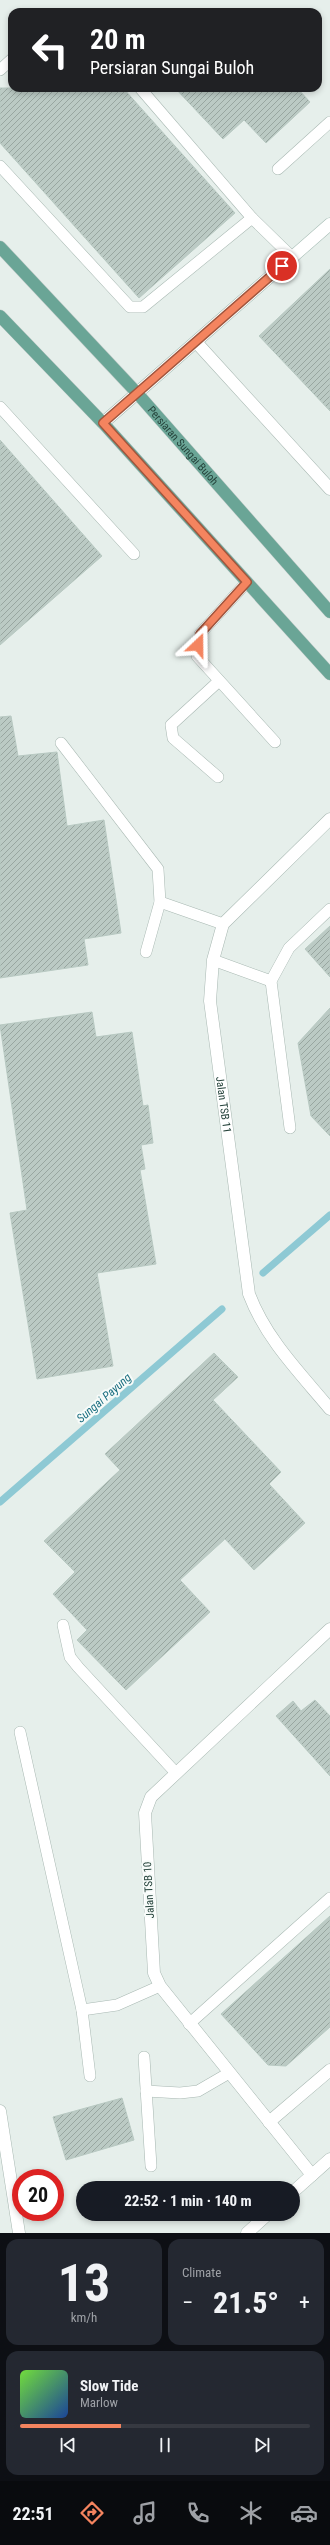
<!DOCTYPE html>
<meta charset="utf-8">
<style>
:root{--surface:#171b24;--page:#242831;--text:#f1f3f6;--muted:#9ea1a6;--line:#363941;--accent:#f4845f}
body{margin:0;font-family:"Roboto Condensed",sans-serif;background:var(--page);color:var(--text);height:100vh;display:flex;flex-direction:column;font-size:15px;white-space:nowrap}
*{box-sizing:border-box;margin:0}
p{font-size:13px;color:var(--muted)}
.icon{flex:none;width:22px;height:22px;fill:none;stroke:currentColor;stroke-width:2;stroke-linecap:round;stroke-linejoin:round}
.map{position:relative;height:2233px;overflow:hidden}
.details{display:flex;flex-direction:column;gap:6px;padding:6px;background:#0d0f14;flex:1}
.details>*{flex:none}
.hud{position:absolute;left:8px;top:8px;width:314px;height:84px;border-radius:12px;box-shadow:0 2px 6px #0003;background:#202124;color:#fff;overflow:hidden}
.speed{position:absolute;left:12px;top:2169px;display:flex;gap:8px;font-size:20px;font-weight:700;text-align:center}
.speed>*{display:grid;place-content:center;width:52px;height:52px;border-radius:50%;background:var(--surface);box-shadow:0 2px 6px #0003;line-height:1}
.speed .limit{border:6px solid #d22;background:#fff;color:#111}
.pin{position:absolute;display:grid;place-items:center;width:34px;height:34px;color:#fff;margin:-17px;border:2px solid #fff;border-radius:50%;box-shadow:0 1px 4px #0007}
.me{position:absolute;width:44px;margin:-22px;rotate:23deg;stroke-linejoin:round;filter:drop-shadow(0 0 3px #0008)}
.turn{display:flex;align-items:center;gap:14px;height:84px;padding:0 16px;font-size:18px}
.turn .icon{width:52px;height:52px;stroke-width:2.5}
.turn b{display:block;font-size:28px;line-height:34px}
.big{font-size:30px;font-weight:700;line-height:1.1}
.details .card{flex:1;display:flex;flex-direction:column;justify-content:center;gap:6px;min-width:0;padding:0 14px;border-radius:12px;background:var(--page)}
.details .dial{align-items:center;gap:0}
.dial b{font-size:52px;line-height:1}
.song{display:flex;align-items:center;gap:12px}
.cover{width:48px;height:48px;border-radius:6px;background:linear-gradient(135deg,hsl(100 70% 55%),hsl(220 70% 35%))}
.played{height:4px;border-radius:2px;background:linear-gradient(90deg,var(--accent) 35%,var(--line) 35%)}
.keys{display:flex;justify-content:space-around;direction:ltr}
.heat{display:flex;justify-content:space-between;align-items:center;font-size:22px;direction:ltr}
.details .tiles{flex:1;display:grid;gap:6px;grid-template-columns:1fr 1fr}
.card:last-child{grid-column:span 2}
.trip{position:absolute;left:76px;top:2181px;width:224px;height:40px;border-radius:20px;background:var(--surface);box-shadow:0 2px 6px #0003;font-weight:700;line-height:40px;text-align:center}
.dock{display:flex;height:64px;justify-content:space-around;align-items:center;background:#090b0e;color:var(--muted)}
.dock .icon{width:28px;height:28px}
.dock .current{color:var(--accent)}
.dock b{font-size:18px;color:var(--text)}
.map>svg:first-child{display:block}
</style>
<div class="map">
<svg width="330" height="2233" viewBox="0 0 330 2233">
<defs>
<pattern id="building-hatch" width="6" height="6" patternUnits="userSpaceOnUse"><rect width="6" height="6" fill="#bbcac4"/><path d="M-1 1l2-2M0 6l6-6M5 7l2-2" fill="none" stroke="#98a6a0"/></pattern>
</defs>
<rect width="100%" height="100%" fill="#e6efeb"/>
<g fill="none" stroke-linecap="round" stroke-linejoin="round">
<g stroke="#8ec9d4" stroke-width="7">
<polyline points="263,1273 330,1215"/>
<polyline points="0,1502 222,1309"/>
</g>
</g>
<g fill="url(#building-hatch)" stroke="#b8c9c2">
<polygon points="0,88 123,88 235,213 139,298 0,143"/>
<polygon points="175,88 297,88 310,102 266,143 244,120 223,139"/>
<polygon points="330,269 330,411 259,336"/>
<polygon points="0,440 102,556 0,645"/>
<polygon points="11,716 18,756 57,752 67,826 104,820 121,933 84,939 88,965 0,978 0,717"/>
<polygon points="330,926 330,977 305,949"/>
<polygon points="330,1008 330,1136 311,1116 298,1043"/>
<polygon points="92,1012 96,1037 132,1032 143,1106 148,1105 153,1143 141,1145 145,1169 140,1170 156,1264 97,1273 113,1366 37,1379 10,1213 27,1210 0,1025"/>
<polygon points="214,1353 238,1377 213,1400 281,1472 269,1484 305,1523 254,1570 225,1539 180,1580 210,1612 126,1690 77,1640 87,1630 53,1594 75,1572 44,1541 120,1470 105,1454"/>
<polygon points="315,1700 330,1716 330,1776 276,1716 293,1701 301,1711"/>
<polygon points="330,1916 330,2027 286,2066 268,2065 221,2014"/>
<polygon points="122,2098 134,2140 66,2160 53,2117"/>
</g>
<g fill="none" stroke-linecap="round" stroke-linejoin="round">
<g stroke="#a8b8b2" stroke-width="12">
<g id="lane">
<polyline points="0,70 12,59"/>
<polyline points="140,88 252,218 292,257"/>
<polyline points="0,166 130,307 143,307 252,218"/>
<polyline points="278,169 330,122"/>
<polyline points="0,407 134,554"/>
<polyline points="247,582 200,634 197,656 275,742"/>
<polyline points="61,743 158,869 160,902 146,952"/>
<polyline points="218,777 173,738 171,725 219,681"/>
<polyline points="160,902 223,924"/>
<polyline points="213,960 271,981"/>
<polyline points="290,1128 271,981 289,948 330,909"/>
<polyline points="63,1625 70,1657 78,1667 176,1773"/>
<polyline points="20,1732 82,2010 90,2076"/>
<polyline points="82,2010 117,2005 160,1986"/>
<polyline points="189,2024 330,1898"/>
<polyline points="144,2057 151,2166"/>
<polyline points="146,2091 180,2093 198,2091 229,2073"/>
</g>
</g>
<g stroke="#a8b8b2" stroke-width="13">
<g id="street">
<polyline points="196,342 330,489"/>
<path id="s1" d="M 330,819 L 223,924 L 213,960 L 210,1001 L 249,1294 C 266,1339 300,1373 330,1409"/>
<polyline points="0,2111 19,2233"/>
<polyline points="269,2122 330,2070"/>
<polyline points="312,2175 160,1986 154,1973 145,1813 151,1797 330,1629"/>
<polyline points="293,2192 330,2159"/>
<polyline points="247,2233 268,2214"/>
</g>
</g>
<g stroke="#a4bbb3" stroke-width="13">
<polyline id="secondary" points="103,423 330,224"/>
</g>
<g stroke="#c2cac8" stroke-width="13">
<g id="primary">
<path id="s2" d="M 0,247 L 137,393 L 330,612"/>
<polyline points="0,316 103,423 330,674"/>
</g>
</g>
<use href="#lane" stroke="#fff" stroke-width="11"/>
<use href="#street" stroke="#fff" stroke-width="12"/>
<use href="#secondary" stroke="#fff" stroke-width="12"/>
<use href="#primary" stroke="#6aa596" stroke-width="12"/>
</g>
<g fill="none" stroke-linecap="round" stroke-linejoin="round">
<g stroke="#9f563e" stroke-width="10">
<polyline id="route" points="198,645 200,634 247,582 103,423 282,266"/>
</g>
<use href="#route" stroke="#f4845f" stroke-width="7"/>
</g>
<g text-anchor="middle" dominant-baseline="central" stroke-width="4" stroke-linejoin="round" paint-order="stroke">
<g font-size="11" fill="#24423a" stroke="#f7fbf9">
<text stroke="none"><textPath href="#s2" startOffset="270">Persiaran Sungai Buloh</textPath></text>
<text stroke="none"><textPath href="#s1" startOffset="333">Jalan TSB 11</textPath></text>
<text transform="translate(149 1890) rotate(-93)">Jalan TSB 10</text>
</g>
<g font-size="12" font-style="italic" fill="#1c6f80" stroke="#f7fbf9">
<text transform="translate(104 1398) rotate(-41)">Sungai Payung</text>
</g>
</g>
</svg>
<div class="speed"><div class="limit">20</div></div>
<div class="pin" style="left:282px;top:266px;background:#d93025"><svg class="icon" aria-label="arrive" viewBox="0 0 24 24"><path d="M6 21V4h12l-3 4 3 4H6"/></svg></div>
<svg class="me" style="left:198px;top:645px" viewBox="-20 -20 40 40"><path d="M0-17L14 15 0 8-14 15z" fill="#f4845f" stroke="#fff" stroke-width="4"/></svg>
<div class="trip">22:52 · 1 min · 140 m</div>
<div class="hud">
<div class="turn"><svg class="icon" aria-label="left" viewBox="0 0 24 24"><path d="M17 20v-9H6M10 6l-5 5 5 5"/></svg><div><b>20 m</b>Persiaran Sungai Buloh</div></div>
</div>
</div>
<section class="details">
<div class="tiles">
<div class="card dial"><b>13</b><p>km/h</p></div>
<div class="card"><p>Climate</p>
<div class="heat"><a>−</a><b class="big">21.5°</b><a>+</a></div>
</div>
<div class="card">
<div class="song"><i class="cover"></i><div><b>Slow Tide</b><p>Marlow</p></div></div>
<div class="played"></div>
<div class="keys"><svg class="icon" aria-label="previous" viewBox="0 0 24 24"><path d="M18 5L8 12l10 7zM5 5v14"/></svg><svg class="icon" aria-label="pause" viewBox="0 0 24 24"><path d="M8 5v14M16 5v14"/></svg><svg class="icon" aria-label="next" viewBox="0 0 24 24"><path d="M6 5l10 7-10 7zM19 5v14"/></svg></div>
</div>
</div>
</section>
<nav class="dock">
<b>22:51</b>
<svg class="icon current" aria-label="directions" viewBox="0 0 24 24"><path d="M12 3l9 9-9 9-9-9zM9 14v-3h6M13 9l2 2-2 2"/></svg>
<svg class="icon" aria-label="music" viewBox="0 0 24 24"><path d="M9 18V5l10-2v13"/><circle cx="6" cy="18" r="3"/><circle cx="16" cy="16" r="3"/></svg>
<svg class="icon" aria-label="phone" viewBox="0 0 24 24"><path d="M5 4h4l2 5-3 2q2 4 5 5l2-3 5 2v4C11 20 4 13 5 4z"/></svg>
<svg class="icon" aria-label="climate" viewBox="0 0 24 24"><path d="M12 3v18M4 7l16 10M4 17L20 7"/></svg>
<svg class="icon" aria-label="car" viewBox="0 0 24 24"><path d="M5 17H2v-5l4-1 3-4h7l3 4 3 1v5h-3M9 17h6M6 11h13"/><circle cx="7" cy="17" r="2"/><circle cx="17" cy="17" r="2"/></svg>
</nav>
